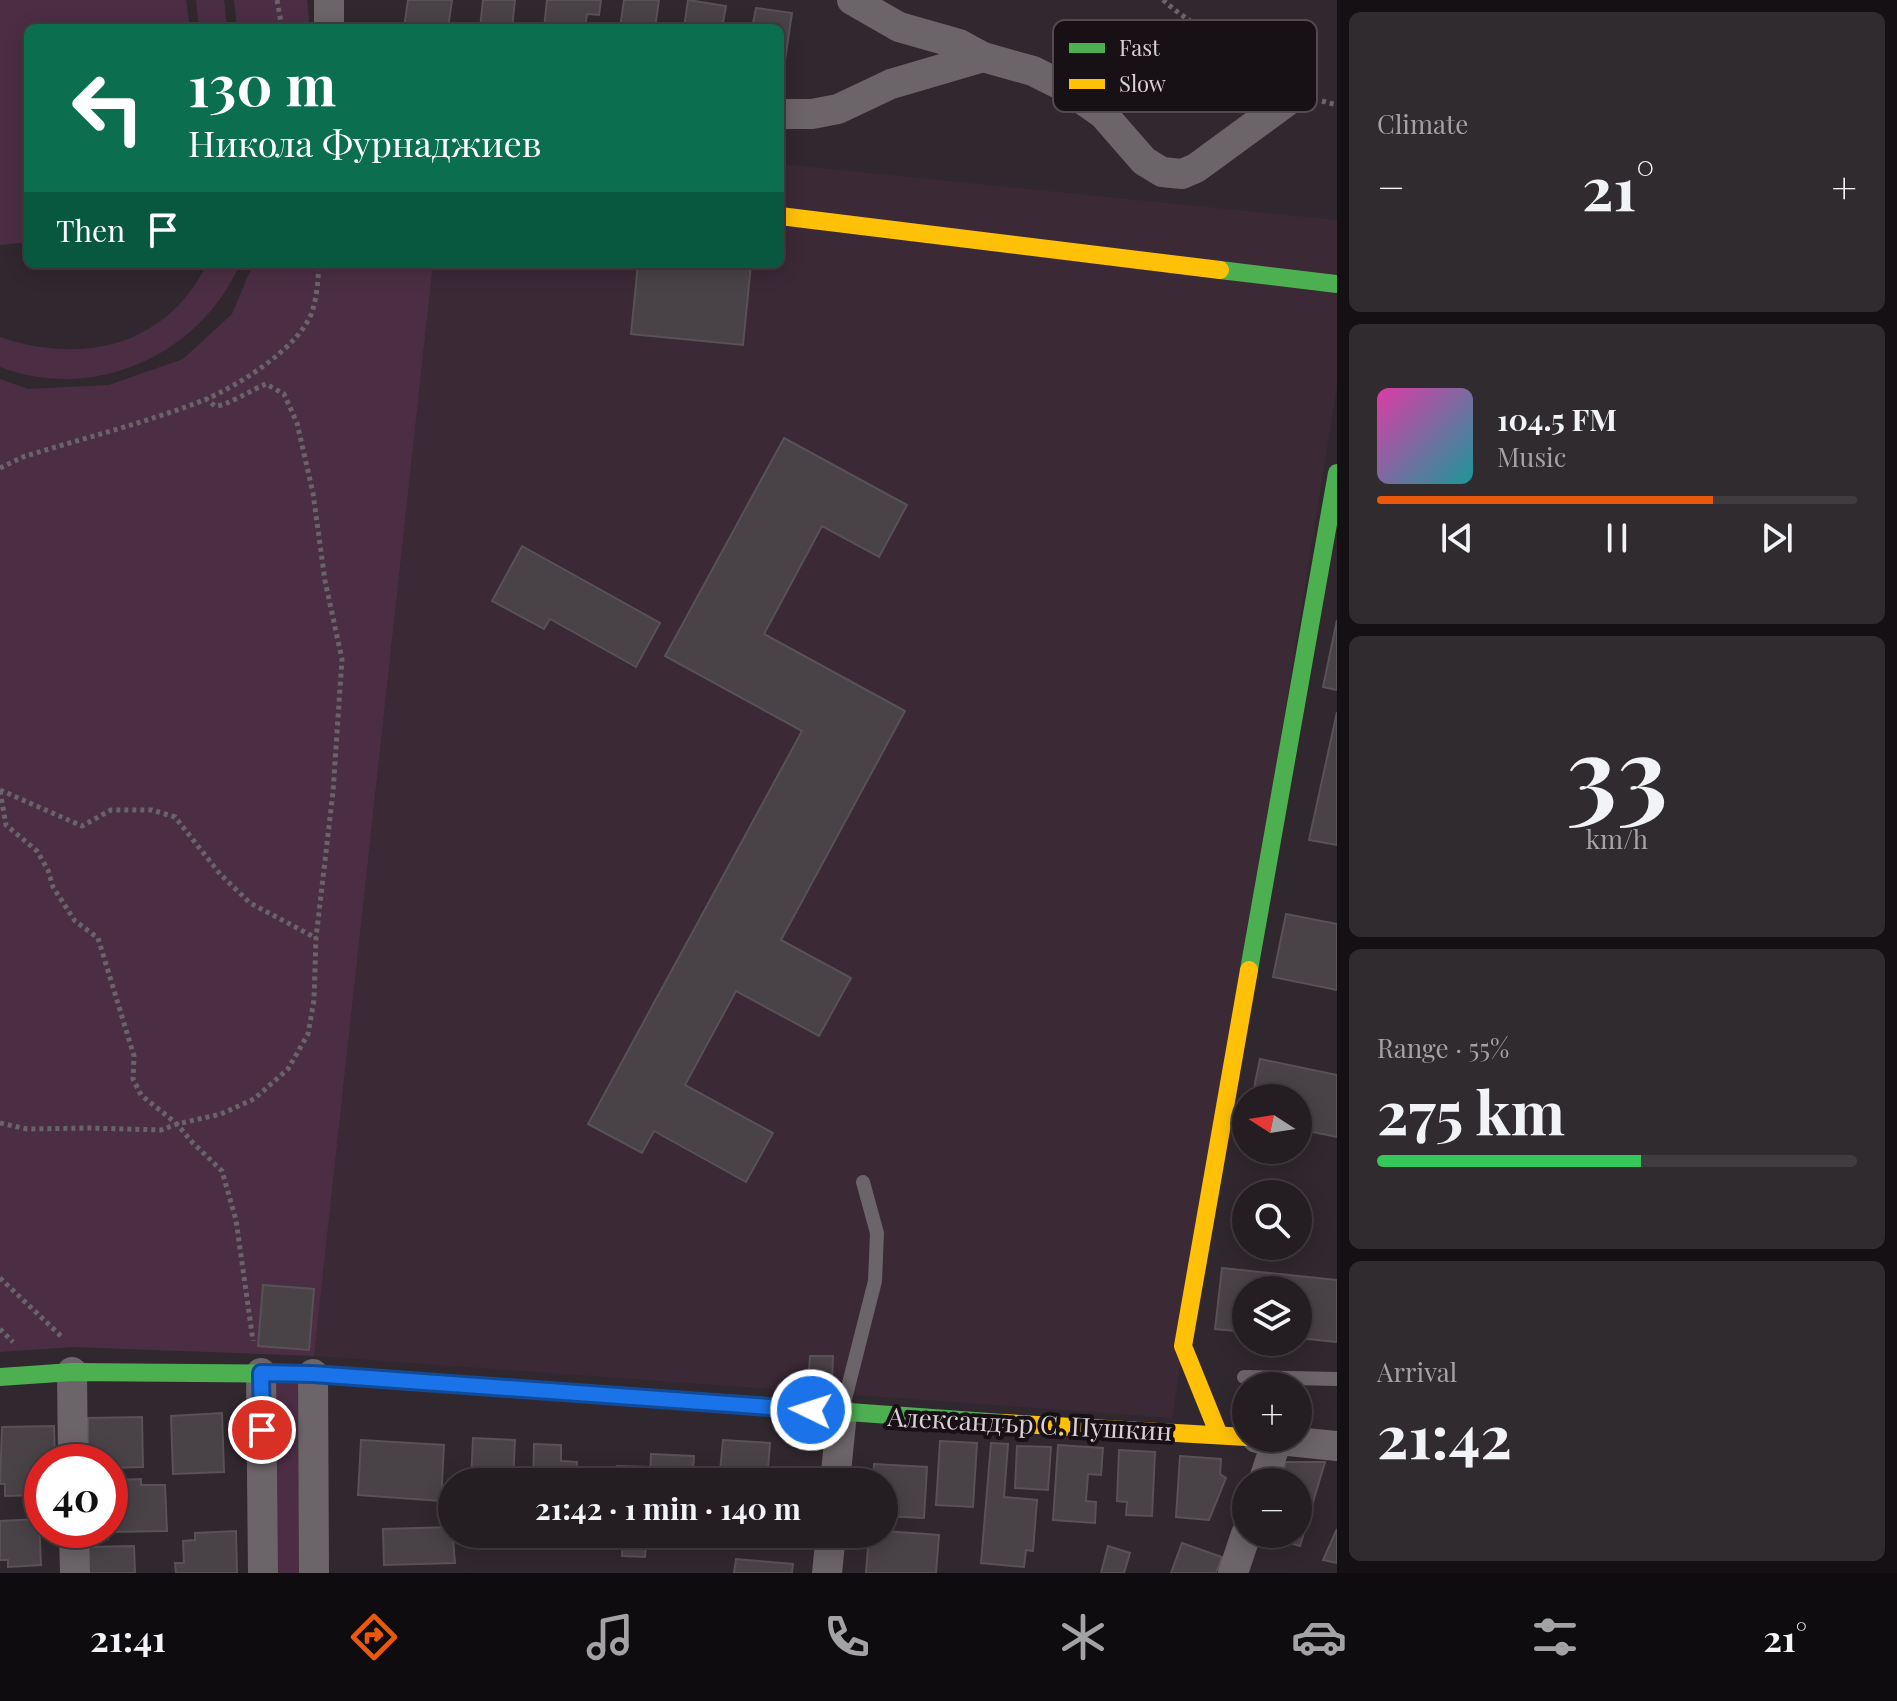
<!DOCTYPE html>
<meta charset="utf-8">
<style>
:root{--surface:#241e22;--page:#302b2f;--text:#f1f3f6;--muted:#a3a2a5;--line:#413c40;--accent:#ea580c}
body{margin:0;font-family:"Playfair Display",serif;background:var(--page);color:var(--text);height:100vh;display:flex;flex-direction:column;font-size:30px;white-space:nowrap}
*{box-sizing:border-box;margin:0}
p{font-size:26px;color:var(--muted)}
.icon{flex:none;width:44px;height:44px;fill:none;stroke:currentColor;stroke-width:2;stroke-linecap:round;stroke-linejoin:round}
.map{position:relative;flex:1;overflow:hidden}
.side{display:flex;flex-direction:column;gap:12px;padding:12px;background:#141013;width:560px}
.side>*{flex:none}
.hud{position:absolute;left:24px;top:24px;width:760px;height:244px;border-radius:12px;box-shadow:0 4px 20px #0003,0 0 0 2px var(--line);background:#0b6e4f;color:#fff;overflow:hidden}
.needle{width:52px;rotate:282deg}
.fabs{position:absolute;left:1232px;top:1084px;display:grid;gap:16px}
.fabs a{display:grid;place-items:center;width:80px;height:80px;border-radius:50%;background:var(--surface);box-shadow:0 4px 20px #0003,0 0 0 2px var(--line);font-size:40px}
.speed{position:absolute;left:24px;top:1444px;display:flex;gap:16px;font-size:40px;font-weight:700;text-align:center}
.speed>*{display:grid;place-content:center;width:104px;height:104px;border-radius:50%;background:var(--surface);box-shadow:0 4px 20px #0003,0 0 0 2px var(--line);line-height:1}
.speed .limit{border:12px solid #d22;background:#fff;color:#111}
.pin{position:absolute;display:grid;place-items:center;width:68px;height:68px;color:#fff;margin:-34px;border:4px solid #fff;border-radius:50%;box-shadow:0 2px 8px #0007}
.me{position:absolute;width:88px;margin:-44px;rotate:274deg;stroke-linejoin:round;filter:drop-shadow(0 0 6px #0008)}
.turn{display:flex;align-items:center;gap:28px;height:168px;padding:0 32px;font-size:36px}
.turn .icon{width:104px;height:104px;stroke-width:2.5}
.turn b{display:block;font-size:56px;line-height:68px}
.then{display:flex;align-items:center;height:76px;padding:0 32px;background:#0003;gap:16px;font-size:30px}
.big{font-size:60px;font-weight:700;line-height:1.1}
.side .tile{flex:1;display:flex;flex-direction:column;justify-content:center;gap:12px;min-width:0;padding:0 28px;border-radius:12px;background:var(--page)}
.side .dial{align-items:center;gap:0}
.dial b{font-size:104px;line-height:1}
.song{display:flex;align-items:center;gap:24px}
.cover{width:96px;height:96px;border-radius:12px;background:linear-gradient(135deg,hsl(320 70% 55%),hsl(180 70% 35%))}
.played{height:8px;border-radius:4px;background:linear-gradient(90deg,var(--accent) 70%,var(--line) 70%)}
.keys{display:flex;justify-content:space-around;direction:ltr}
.heat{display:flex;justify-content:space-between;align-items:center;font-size:44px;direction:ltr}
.charge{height:12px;border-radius:6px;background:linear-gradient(90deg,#34c759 55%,var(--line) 0)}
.trip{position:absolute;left:438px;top:1468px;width:460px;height:80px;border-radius:40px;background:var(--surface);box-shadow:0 4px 20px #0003,0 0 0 2px var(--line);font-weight:700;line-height:80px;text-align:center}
.menu{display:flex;height:128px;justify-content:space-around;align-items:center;background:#0e0c0e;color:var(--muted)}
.menu .icon{width:56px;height:56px}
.menu .active{color:var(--accent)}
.menu b{font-size:36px;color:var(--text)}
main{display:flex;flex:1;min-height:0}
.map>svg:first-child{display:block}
</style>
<main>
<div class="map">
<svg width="1337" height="1573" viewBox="0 0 1337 1573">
<rect width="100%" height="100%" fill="#30282e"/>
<polygon fill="#3b2936" points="780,164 1337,220 1337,386 1172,1418 314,1356 433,264 780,264"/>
<g fill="#4c2e44">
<polygon points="0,0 186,0 190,28 28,28 28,242 0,245"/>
<polygon points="196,0 224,0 227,28 199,28"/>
<polygon points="234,0 307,0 310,28 237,28"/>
<path d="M 207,264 L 240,264 C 200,355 94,403 0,367 L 0,337 C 82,365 166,347 207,264 Z"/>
<polygon points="253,264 433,264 314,1356 73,1347 0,1352 0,379 28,389 109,385 183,359 232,314"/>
<polygon points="261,1373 313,1374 314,1573 263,1573"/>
</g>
<g fill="#494247" stroke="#585156" stroke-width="2">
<polygon points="408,0 452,0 448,28 404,28"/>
<polygon points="483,0 515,0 512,28 480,28"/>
<polygon points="547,0 601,0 599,15 587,14 585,28 544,28"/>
<polygon points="624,0 659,0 655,28 620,28"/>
<polygon points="688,0 726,6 722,28 684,28"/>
<polygon points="756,8 792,13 780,94 780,28 752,28"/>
<polygon points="638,264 751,264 743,345 631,334"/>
<polygon points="784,438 907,505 879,557 822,526 764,634 905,711 781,940 851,978 819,1036 736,991 685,1085 773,1133 746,1182 654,1131 642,1153 588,1124 802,731 665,656"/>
<polygon points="522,546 660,623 636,667 550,619 544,629 492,601"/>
<polygon points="1337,620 1337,690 1323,687"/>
<polygon points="1337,712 1337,845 1309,840"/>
<polygon points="1286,914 1337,924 1337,990 1273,977"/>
<polygon points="1260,1059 1337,1075 1337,1137 1298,1129 1298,1098 1252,1098"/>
<polygon points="1222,1268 1337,1280 1337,1342 1298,1338 1298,1290 1246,1290 1246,1332 1215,1329"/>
<polygon points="263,1285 314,1289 309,1350 258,1346"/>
<polygon points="810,1356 833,1356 832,1386 808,1385"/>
<polygon points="222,1413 224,1472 173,1474 171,1416"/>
<polygon points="142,1417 143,1467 110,1468 110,1462 88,1462 88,1418"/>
<polygon points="54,1426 55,1462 42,1462 42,1495 5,1496 5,1484 0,1484 2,1427"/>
<polygon points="473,1438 515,1440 513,1482 471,1482"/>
<polygon points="361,1440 444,1445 441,1501 358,1495"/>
<polygon points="723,1440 770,1443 767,1482 719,1482"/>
<polygon points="940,1441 977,1443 973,1507 936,1505"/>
<polygon points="991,1443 1008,1444 1004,1497 1037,1500 1033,1551 1026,1550 1024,1567 981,1563"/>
<polygon points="534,1444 561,1445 561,1461 577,1462 576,1482 533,1482"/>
<polygon points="1058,1445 1103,1448 1101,1475 1088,1474 1086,1501 1096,1502 1095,1523 1053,1520"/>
<polygon points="1017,1446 1051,1447 1048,1490 1015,1488"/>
<polygon points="1119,1450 1155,1452 1152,1516 1126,1515 1127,1502 1117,1501"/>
<polygon points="651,1454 694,1456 692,1482 650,1482"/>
<polygon points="1180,1456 1221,1459 1220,1474 1226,1478 1209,1520 1176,1517"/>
<polygon points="1286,1462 1325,1462 1300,1546 1264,1535 1298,1534 1298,1482 1280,1482"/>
<polygon points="874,1464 927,1467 924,1518 884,1516 884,1482 873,1482"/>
<polygon points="617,1466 651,1467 650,1482 616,1482"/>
<polygon points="141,1479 141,1485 165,1485 167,1531 108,1532 108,1539 90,1540 90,1530 110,1530 110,1487 114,1486 114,1480"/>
<polygon points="39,1519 41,1565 8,1567 8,1560 0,1560 0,1521"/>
<polygon points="452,1527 455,1563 384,1565 383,1529"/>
<polygon points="1337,1529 1337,1563 1323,1560"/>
<polygon points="236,1531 237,1573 176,1573 175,1563 184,1563 183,1541 195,1540 195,1533"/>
<polygon points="884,1531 939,1535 936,1573 866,1573 869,1534 884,1534"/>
<polygon points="614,1534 660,1534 660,1543 646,1543 645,1557 622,1556 623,1538 614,1538"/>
<polygon points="778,1534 828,1534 827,1539"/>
<polygon points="1182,1543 1222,1557 1216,1573 1171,1573"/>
<polygon points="134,1546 135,1573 88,1573 88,1547"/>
<polygon points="1108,1546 1130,1553 1124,1573 1101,1573"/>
<polygon points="736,1559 793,1564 792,1573 734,1573"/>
</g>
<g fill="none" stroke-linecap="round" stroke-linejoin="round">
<g stroke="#6a6469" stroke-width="5" stroke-dasharray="4 4" stroke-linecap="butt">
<polyline points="277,0 282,28"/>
<path d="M 1163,0 C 1197,30 1239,49 1275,77"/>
<polyline points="1322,101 1337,105"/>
<path d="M 0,468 L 23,457 C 83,438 146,423 204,400 C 238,386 299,348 312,312 C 317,297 318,280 319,264"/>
<polyline points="0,790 82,826 111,810 152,810 175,817 220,874 250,903 316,938"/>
<polyline points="0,791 6,825 37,851 48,870 53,887 75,921 98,938 134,1056 133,1079 141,1095 177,1124 192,1142 222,1171 236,1220 253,1341"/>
<path d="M 0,1123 L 27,1129 L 89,1128 L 161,1130 L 177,1124 L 221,1114 L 254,1099 L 288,1069 L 308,1034 L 314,1000 L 316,938 L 333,792 L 342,659 L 325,581 L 313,493 L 297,423 L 284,394 L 266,384 C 251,390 227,406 215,406 L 206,399"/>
<polyline points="0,1278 63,1338"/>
<polyline points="0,1329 13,1342"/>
</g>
<g stroke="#6b6469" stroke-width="14">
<polyline points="1244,1377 1337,1379"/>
<polyline points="843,1407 875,1281 877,1233 863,1182"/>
</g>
<g stroke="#6b6469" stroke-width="30">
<polyline points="852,0 899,27 959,44 983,57 1033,71 1063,86 1103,114 1144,161 1162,172 1182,174 1196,168 1297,94"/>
<polyline points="329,28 329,0"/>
<polyline points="780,114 812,114 838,109 891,84 983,57"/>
<polyline points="72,1372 73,1462"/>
<polyline points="261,1373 263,1573"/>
<polyline points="313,1374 314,1573"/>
<polyline points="1257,1438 1337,1446"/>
<polyline points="835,1482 842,1413"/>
<polyline points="1263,1482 1277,1440"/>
<polyline points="74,1530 75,1573"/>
<polyline points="827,1573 831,1534"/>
<polyline points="1233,1573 1246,1534"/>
</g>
<g stroke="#4caf50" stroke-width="18">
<polyline points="1220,270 1337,284"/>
<polyline points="1249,970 1337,473"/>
<polyline points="0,1377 72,1372 313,1374 1003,1423"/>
</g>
<g stroke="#ffc107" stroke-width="18">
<polyline points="780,216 1220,270"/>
<polyline points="1003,1423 1246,1437"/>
<polyline points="1219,1435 1183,1346 1249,970"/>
</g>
</g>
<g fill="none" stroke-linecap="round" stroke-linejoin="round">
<g stroke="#114b97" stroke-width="20">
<polyline id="route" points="262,1430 261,1373 313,1374 811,1410"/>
</g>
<use href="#route" stroke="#1a73e8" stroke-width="14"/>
</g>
<g text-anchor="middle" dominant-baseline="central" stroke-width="8" stroke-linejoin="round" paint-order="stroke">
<g font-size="26" fill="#d9d0d6" stroke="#171115">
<text transform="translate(1030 1423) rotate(3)">Александър С. Пушкин</text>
</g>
</g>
<rect x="1053" y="20" width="264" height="92" rx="12" fill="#171115" stroke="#514a4f" stroke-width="2"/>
<rect x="1069" y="43" width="36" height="10" fill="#4caf50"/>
<rect x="1069" y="79" width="36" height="10" fill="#ffc107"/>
<g font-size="22" fill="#d9d0d6">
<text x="1119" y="56">Fast</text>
<text x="1119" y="92">Slow</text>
</g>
</svg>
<div class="fabs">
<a><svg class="needle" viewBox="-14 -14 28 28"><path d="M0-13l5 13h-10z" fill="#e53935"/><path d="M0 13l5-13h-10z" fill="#a3a2a5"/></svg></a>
<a><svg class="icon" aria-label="search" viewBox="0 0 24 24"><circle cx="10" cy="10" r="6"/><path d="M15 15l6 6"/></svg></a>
<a><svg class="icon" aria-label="layers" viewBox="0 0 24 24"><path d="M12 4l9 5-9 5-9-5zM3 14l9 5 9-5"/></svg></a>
<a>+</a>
<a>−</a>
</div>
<div class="speed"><div class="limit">40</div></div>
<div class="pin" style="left:262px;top:1430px;background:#d93025"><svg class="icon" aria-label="arrive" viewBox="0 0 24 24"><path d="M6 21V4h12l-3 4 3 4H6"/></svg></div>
<svg class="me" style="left:811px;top:1410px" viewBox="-20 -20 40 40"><circle r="17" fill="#1a73e8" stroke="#fff" stroke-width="3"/><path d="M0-11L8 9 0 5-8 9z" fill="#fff"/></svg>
<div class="trip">21:42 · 1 min · 140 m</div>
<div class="hud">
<div class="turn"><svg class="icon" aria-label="left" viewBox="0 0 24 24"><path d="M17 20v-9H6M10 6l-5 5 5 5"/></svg><div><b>130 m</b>Никола Фурнаджиев</div></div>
<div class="then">Then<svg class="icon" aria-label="arrive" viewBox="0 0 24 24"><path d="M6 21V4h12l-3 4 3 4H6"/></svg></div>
</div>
</div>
<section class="side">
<div class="tile"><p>Climate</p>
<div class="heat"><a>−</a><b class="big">21°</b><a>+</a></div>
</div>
<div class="tile">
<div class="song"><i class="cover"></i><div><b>104.5 FM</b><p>Music</p></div></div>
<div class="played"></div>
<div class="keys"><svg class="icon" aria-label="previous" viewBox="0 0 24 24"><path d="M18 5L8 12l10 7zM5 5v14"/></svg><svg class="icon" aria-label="pause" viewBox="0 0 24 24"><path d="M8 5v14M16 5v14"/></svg><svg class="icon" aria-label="next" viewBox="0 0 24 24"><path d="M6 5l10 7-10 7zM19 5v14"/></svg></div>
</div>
<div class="tile dial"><b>33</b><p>km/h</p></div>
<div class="tile"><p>Range · 55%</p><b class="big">275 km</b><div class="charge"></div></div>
<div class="tile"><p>Arrival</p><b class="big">21:42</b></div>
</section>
</main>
<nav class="menu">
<b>21:41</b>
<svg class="icon active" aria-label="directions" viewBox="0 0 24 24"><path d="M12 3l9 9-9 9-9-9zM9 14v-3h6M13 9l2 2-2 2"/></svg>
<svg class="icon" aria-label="music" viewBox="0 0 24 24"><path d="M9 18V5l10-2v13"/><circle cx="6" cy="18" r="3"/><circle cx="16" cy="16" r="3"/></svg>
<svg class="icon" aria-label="phone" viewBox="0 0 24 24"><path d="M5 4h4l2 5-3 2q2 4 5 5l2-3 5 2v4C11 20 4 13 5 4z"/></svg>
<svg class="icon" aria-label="climate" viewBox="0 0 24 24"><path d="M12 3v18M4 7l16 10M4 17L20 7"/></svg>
<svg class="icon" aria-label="car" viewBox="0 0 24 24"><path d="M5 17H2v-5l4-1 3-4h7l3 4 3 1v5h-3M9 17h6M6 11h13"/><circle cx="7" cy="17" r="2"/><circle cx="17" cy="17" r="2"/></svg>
<svg class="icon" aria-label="filters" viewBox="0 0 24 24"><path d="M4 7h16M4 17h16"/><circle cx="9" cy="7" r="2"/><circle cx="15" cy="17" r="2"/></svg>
<b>21°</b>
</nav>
